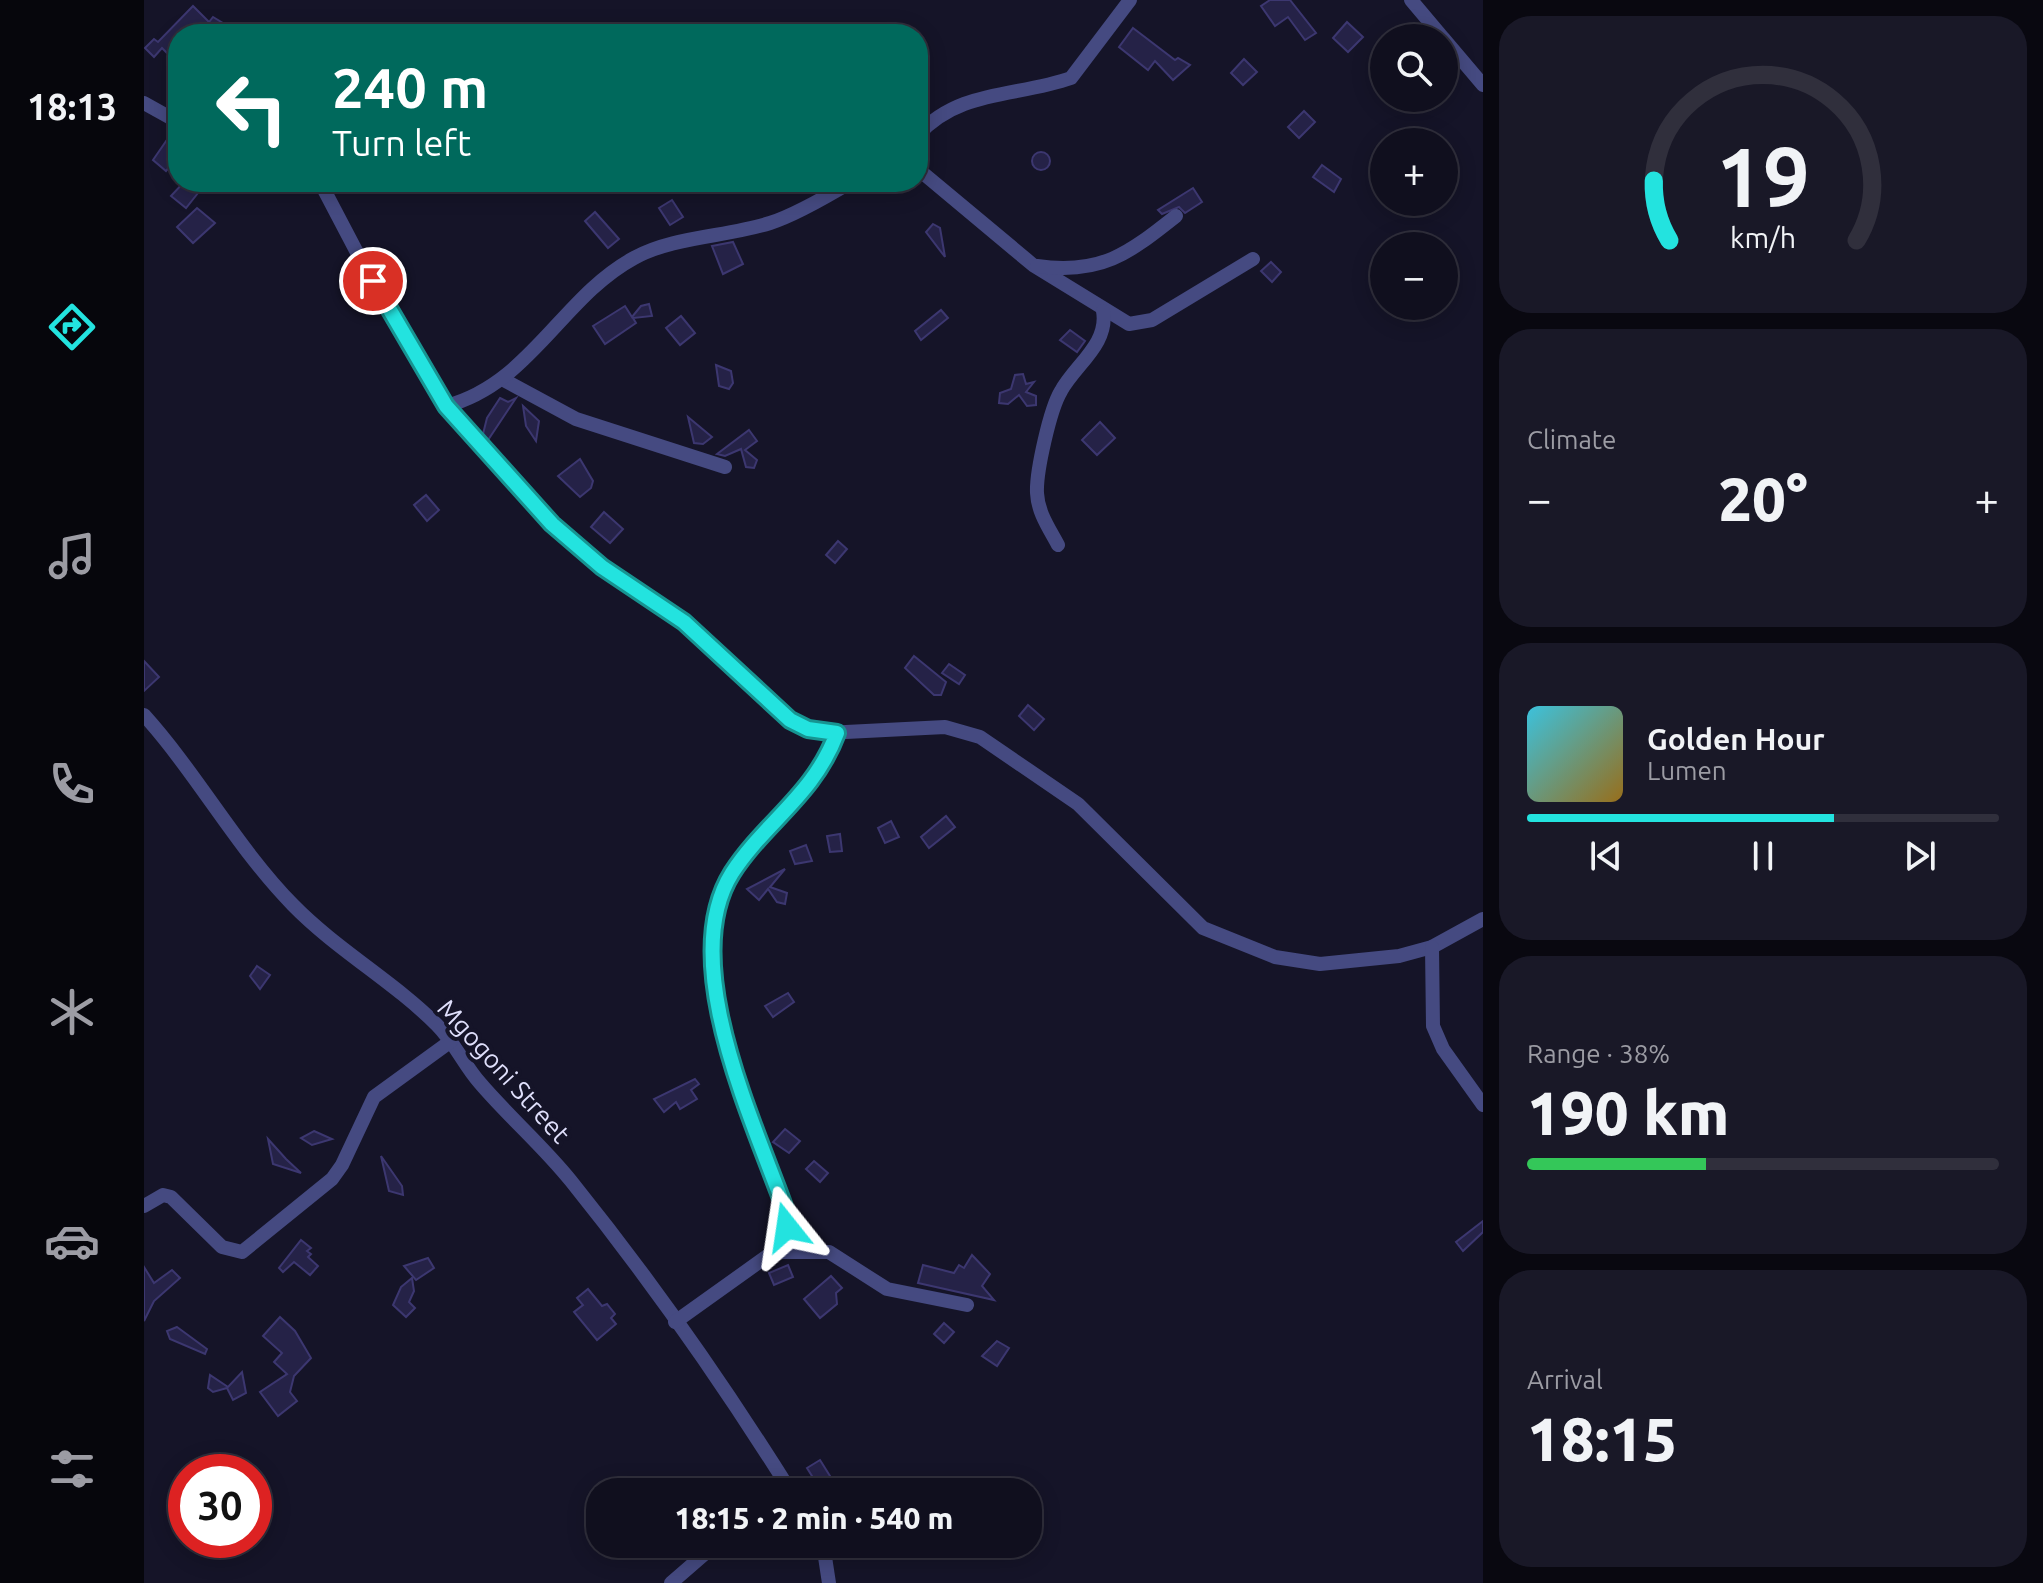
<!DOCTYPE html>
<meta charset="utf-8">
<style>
:root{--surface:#100f1e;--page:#191827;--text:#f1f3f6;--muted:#9c9ca4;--line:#302f3c;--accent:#23e3df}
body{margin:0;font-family:Ubuntu,sans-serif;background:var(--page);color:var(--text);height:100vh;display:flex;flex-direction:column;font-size:30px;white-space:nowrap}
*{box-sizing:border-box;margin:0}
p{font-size:26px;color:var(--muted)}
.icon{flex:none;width:44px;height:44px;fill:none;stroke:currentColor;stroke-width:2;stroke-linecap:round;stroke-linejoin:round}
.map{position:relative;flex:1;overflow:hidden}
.panel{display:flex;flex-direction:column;gap:16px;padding:16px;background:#090810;width:560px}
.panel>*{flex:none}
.top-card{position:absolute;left:24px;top:24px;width:760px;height:168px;border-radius:32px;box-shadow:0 4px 20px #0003,0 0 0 2px var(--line);background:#00695c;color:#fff;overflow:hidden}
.tools{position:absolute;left:1226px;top:24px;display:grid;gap:16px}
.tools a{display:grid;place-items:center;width:88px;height:88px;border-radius:50%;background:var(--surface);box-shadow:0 4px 20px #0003,0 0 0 2px var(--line);font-size:40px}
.speed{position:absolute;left:24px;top:1454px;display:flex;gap:16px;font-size:40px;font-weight:700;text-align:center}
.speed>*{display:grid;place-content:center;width:104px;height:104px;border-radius:50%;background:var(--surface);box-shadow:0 4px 20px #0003,0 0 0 2px var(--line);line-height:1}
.speed .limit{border:12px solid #d22;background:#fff;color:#111}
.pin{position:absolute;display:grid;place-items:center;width:68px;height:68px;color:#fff;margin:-34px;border:4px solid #fff;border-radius:50%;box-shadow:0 2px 8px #0007}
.me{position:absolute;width:88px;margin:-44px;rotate:345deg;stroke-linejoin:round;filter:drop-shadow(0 0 6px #0008)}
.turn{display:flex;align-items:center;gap:28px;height:168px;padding:0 32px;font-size:36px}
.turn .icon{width:104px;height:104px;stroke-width:2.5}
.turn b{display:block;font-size:56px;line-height:68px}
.big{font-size:60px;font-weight:800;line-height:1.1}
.panel .tile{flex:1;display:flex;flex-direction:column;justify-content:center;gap:12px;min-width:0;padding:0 28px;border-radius:32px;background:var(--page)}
.panel .dial{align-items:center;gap:0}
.dial svg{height:208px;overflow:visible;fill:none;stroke:var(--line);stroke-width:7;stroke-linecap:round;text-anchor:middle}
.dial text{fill:var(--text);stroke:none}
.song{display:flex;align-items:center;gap:24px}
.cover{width:96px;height:96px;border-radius:12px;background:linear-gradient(135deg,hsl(190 70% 55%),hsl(40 70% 35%))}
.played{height:8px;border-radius:4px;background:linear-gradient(90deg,var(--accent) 65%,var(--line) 65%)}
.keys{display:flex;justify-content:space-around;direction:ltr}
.heat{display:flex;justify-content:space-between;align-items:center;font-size:44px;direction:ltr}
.charge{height:12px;border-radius:6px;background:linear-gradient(90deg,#34c759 38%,var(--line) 0)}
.trip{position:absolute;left:442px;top:1478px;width:456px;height:80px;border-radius:32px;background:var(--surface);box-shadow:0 4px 20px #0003,0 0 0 2px var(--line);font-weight:800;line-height:80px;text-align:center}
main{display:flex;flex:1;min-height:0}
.tabs{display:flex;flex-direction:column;width:144px;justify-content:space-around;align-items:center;background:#06060c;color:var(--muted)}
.tabs .icon{width:56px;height:56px}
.tabs .on{color:var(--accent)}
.tabs b{font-size:36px;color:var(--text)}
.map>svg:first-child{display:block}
</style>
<main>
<nav class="tabs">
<b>18:13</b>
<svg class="icon on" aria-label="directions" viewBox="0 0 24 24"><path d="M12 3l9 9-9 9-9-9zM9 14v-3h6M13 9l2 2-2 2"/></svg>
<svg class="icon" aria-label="music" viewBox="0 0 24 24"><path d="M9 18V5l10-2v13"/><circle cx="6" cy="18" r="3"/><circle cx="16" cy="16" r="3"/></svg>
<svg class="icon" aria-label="phone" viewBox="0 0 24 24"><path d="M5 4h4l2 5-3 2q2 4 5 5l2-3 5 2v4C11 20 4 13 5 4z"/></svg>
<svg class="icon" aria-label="climate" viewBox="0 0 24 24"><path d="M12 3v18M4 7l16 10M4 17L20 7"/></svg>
<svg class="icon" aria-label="car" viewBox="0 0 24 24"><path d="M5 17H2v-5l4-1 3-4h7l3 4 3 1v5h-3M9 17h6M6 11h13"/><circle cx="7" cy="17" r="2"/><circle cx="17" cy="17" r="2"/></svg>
<svg class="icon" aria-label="filters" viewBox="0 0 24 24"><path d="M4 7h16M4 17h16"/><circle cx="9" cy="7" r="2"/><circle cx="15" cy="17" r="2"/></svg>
</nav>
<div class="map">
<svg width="1339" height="1583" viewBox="0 0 1339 1583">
<rect width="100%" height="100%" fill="#151428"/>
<g fill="#252247" stroke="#3c3770" stroke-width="2">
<polygon points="1126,0 1146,0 1172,33 1161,40 1144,17 1131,26 1117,6"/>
<polygon points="49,6 65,22 69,17 97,34 34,34 34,48 26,56 18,48 10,57 1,48 10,39 14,42"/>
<polygon points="1203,22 1219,37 1204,52 1189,38"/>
<polygon points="989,28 1031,60 1034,58 1046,65 1029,80 1011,61 1004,70 975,47"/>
<polygon points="1100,59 1113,72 1099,85 1087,73"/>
<polygon points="1160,111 1171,122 1155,138 1144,127"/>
<polygon points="29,131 34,132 34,157 22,171 9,160"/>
<circle cx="897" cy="161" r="9"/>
<polygon points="1178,165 1197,179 1190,192 1169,177"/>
<polygon points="40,182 54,193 42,208 27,196"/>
<polygon points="1049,188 1058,202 1041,213 1035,207 1018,214 1014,210"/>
<polygon points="528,200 539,217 526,225 515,208"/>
<polygon points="53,208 71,223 49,243 33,227"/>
<polygon points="451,212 475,239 464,248 441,221"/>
<polygon points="789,224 796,228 801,257 782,232"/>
<polygon points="589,242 599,264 579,274 568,246"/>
<polygon points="1127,262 1137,272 1128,282 1117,271"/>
<polygon points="505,304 508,316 489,318 492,323 461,344 449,326 481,306 488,317 497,306"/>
<polygon points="797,310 804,318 777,340 771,331"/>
<polygon points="537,316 551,333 536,345 522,328"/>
<polygon points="926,330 941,341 933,352 916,340"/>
<polygon points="572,365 587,371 589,383 585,389 575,386"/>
<polygon points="879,374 882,384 890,382 882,392 892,396 892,405 883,406 875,395 864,404 855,403 856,393 867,389 871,375"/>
<polygon points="356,398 364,402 372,398 344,440 339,434 343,418"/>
<polygon points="379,406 395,421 392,441 382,426"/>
<polygon points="544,417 568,437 559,444 550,443"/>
<polygon points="956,422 971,438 953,455 938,440"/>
<polygon points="605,430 613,441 601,450 613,460 610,468 602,467 597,449 581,456 573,454"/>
<polygon points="436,459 449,481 447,488 436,497 414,476"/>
<polygon points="282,495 295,510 283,521 270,505"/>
<polygon points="460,512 479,529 466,543 447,527"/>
<polygon points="694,541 703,549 691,563 682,555"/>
<polygon points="770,656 802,682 797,695 790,695 761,668"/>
<polygon points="0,661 15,677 0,691"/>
<polygon points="805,664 821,675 815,684 798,673"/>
<polygon points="884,705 900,719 890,730 875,716"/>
<polygon points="802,816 811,827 785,848 777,837"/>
<polygon points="747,821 755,837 741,843 734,828"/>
<polygon points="696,834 698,851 686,852 683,836"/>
<polygon points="662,845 668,861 651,864 646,851"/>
<polygon points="641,869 626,887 643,893 641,904 633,902 624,889 615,900 603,889"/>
<polygon points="113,966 126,975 116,989 106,976"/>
<polygon points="644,993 650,1002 629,1017 621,1006"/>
<polygon points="551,1079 555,1084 547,1090 553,1099 536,1109 532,1102 520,1112 510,1099"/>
<polygon points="641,1129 656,1141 645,1153 629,1142"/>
<polygon points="170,1131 188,1139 168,1145 157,1138"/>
<polygon points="124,1139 142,1159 157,1173 129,1164"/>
<polygon points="237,1156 258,1186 259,1195 245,1191"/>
<polygon points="670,1161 684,1173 676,1182 662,1169"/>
<polygon points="1339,1221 1339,1232 1319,1251 1312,1242"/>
<polygon points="157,1240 167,1248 163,1251 167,1254 164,1257 174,1266 166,1275 150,1262 139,1272 135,1268"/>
<polygon points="828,1255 846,1274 838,1286 850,1300 774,1283 779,1265 810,1273 815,1265 820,1268"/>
<polygon points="284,1258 290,1268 272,1280 260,1266"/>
<polygon points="644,1265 649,1277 630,1285 625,1273"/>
<polygon points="0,1267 10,1283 28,1270 36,1278 10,1301 0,1321"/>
<polygon points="687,1276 698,1288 692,1293 693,1304 676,1318 660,1299"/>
<polygon points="268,1278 270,1291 265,1302 271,1308 262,1317 249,1305 257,1287"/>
<polygon points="444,1289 458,1306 463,1304 471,1314 467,1318 472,1324 453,1340 430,1312 439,1305 433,1298"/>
<polygon points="136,1317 151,1331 167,1358 150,1376 146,1392 153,1401 134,1416 116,1392 143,1374 130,1362 138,1353 119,1336"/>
<polygon points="800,1323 810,1332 800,1343 790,1334"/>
<polygon points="33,1327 63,1349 61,1354 26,1339 23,1331"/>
<polygon points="853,1341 865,1348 853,1366 838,1356"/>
<polygon points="98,1372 102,1393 89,1400 83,1388 69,1392 64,1388 66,1375 84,1387"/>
<polygon points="676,1460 696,1492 678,1492 663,1468"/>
</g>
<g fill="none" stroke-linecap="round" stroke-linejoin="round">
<g stroke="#454a81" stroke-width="14">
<polyline points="1267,0 1299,38"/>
<polyline points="1300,39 1339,85"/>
<polyline points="0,103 34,122"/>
<path d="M 774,135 C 815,89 874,97 927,78 L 986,0"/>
<polyline points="774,169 889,265 985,324 1008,320 1109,259"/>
<polyline points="176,182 218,262 302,406 322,430 408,524 458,567 540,622 646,720 682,733 801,727 836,737 934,804 1059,928 1131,957 1176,964 1255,956 1288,947 1339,919"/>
<path d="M 893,266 C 957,275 984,254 1032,216"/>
<polyline points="360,380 432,419 581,467"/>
<path d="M 302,406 C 386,384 418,297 490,258 C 530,236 583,237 626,223 C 648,216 687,194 707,182"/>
<path d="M 914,545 C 905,528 894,513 893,493 C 892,472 906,409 917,391 C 931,365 965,344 959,311"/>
<path d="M 0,715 C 54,775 93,848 149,905 C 193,950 249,981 293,1025 C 311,1043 320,1065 336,1083 C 365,1117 399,1146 427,1181 C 506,1279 580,1385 647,1492"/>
<polyline points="1288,947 1289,1026 1299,1049 1339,1105"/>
<polyline points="0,1206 19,1195 27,1197 78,1247 98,1252 188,1179 198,1165 230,1097 307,1041"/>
<polyline points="629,1252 685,1252 743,1289 823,1305"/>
<path d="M 531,1322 L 629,1252 L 643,1227 L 642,1212 C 611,1124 532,963 588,874 C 621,822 670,797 693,733"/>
<polyline points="679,1544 685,1583"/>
<polyline points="527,1583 572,1544"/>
</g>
</g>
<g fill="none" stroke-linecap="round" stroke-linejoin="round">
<g stroke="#179491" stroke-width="20">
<path id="route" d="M 229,281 L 302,406 L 408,524 L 458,567 L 540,622 L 646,720 L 664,729 L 693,733 C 670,795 621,822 588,873 C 532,962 611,1124 642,1212 L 643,1227"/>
</g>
<use href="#route" stroke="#23e3df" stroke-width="14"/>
</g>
<g text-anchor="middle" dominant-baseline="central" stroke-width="8" stroke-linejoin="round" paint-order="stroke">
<g font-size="26" fill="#dfdffb" stroke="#151428">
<text transform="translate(360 1071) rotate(48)">Mgogoni Street</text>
</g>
</g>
</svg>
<div class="tools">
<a><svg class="icon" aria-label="search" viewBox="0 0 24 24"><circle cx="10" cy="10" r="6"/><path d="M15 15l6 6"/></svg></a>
<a>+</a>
<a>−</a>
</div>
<div class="speed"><div class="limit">30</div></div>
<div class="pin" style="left:229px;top:281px;background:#d93025"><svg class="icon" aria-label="arrive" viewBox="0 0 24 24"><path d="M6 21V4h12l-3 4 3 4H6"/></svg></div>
<svg class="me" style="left:643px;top:1227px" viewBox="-20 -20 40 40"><path d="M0-17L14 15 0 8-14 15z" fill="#23e3df" stroke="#fff" stroke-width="4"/></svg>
<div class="trip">18:15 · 2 min · 540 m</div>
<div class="top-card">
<div class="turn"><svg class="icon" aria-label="left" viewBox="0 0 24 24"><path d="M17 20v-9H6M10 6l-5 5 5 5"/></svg><div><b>240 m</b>Turn left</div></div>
</div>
</div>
<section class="panel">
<div class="tile dial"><svg viewBox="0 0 100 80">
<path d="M14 69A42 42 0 1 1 86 69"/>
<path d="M14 69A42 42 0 0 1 8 46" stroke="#23e3df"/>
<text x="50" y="56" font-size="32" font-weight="700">19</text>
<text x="50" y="72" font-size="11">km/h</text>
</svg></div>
<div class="tile"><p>Climate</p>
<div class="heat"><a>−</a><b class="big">20°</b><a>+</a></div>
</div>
<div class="tile">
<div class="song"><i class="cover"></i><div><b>Golden Hour</b><p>Lumen</p></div></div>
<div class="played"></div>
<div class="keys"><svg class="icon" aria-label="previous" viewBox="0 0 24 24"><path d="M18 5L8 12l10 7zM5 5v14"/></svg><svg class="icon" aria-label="pause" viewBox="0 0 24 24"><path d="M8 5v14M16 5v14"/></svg><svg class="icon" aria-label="next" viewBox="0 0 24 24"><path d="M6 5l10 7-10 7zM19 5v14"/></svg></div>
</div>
<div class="tile"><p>Range · 38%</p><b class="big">190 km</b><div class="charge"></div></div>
<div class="tile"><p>Arrival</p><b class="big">18:15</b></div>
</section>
</main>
